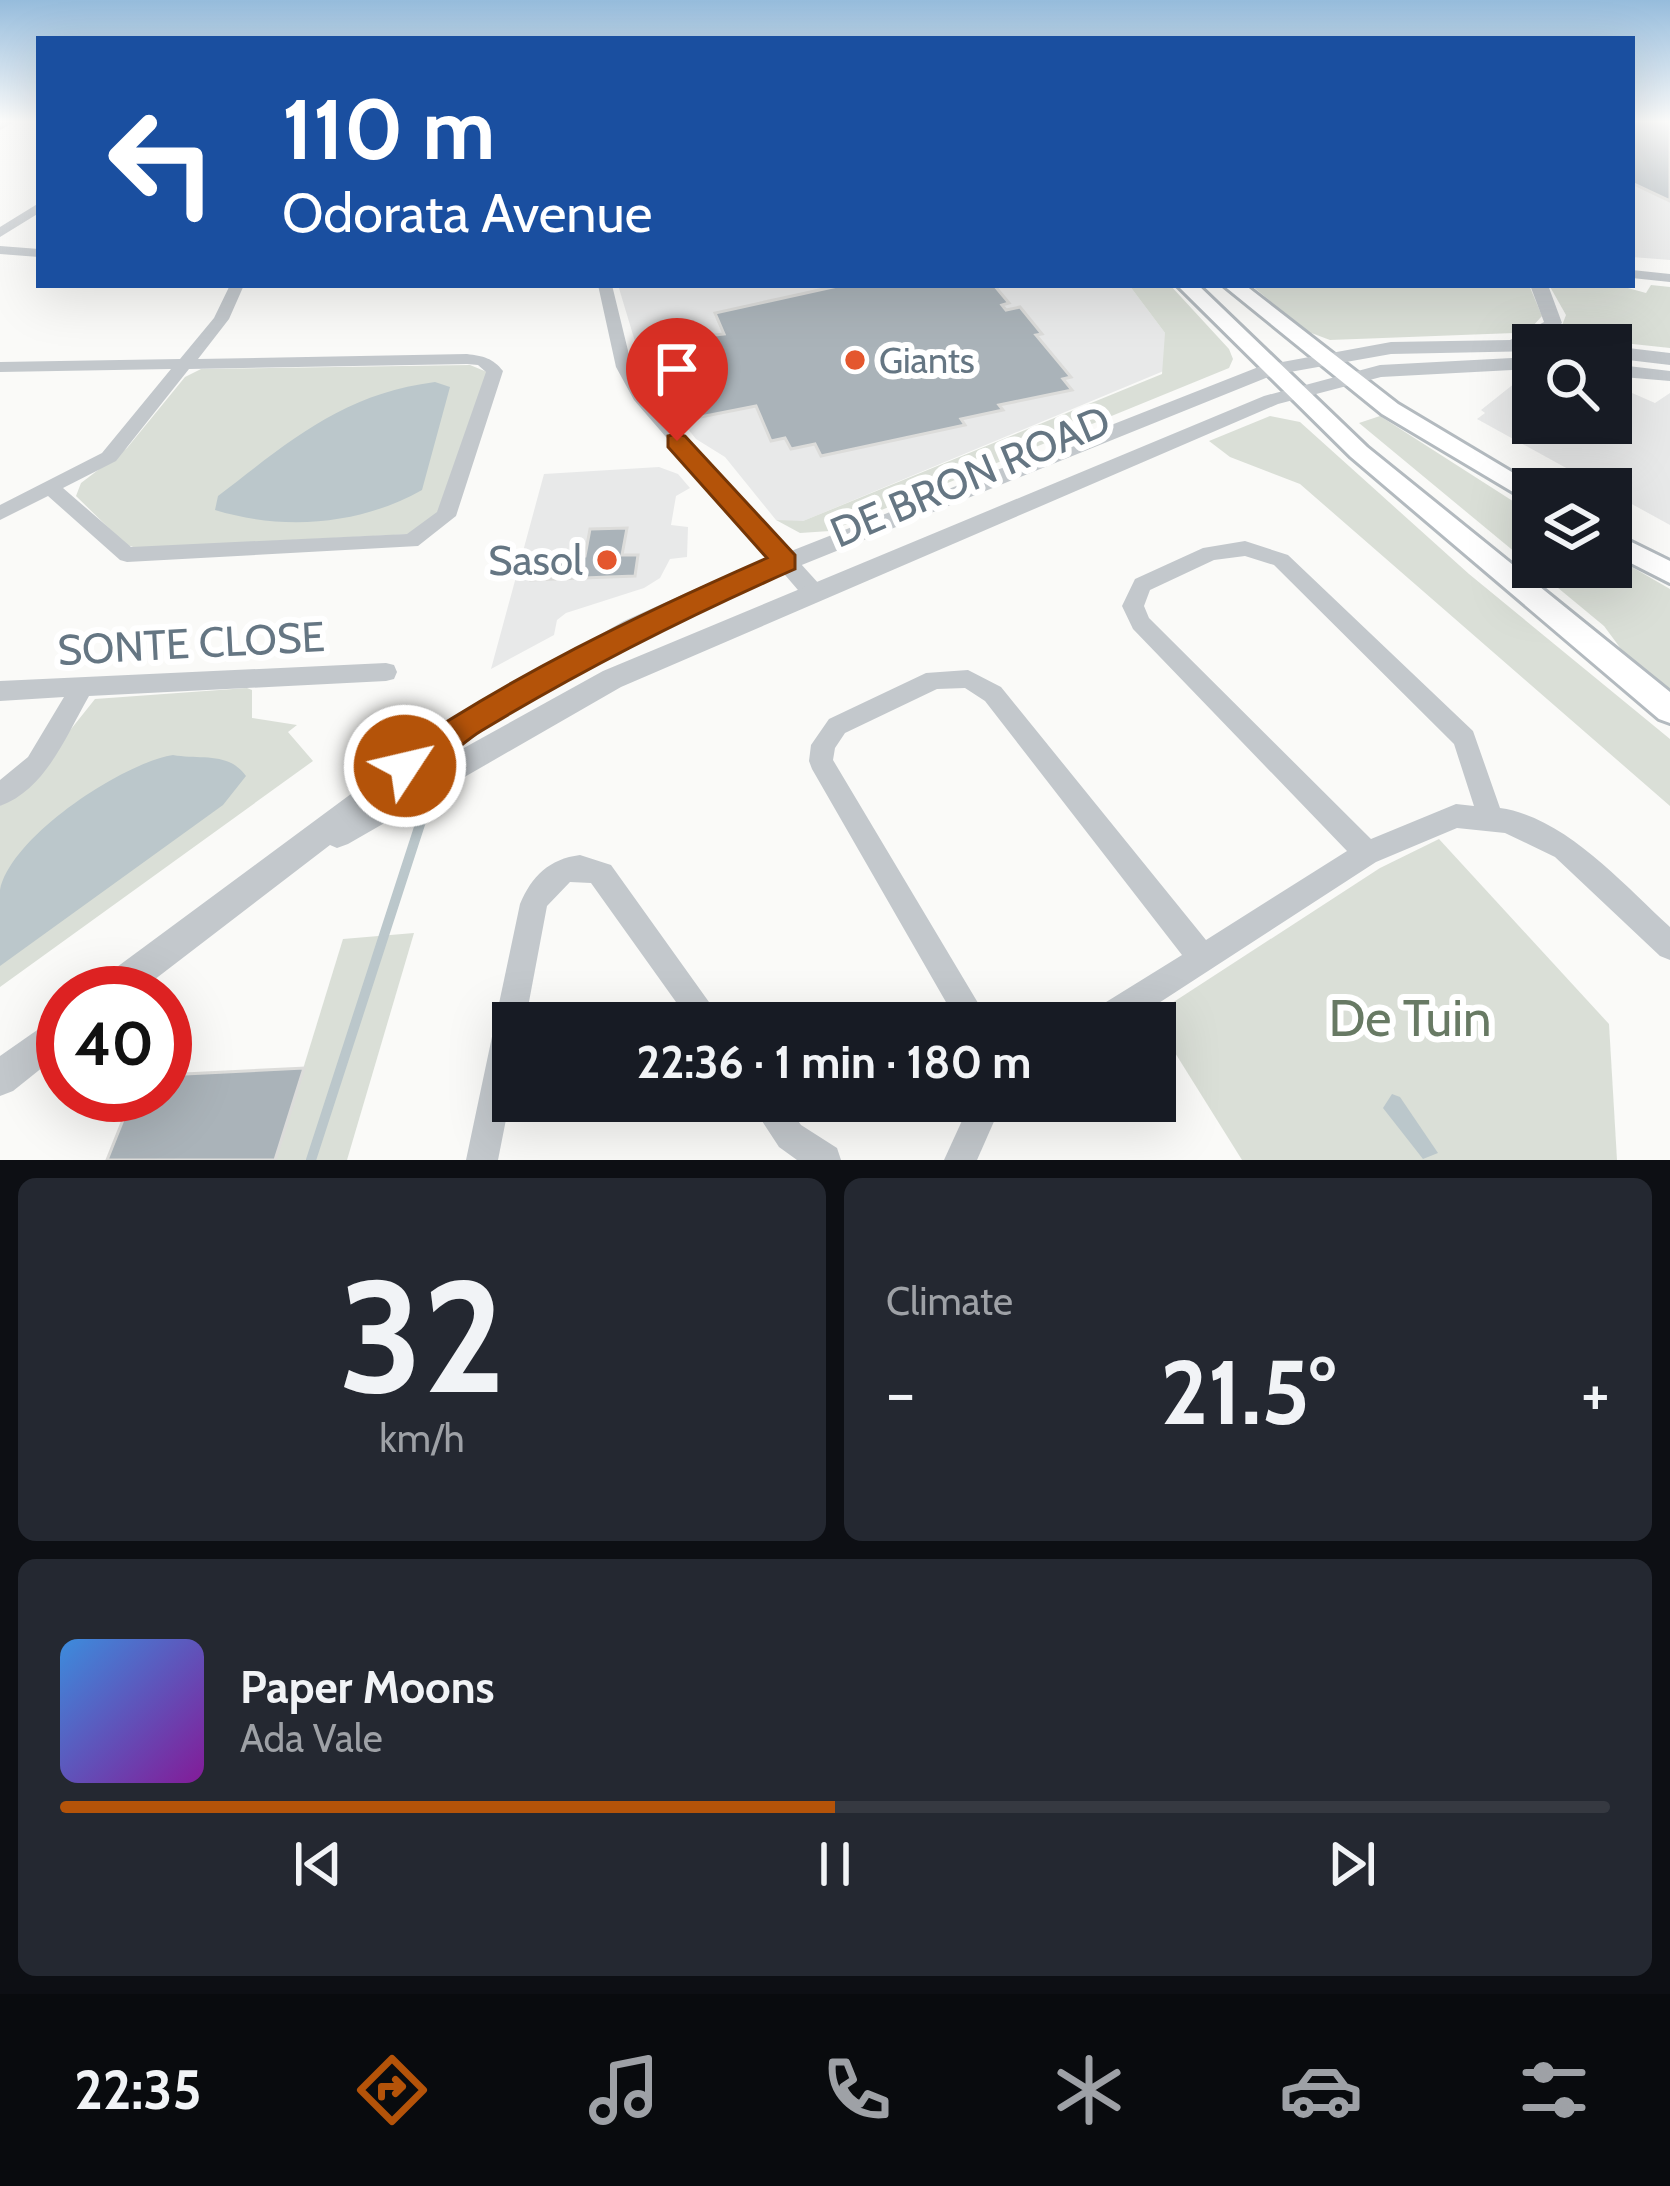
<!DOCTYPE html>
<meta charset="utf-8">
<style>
:root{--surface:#171b24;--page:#242831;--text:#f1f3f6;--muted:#9ea1a6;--line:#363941;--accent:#b45309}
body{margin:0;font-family:Cabin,sans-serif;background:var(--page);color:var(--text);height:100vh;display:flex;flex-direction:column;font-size:45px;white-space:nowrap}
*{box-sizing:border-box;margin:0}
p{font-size:39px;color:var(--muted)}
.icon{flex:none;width:66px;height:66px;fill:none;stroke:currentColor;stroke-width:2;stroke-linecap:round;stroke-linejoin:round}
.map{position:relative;height:1160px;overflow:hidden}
.sheet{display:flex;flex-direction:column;gap:18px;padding:18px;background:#0d0f14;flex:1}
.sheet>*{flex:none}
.guide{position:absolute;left:36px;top:36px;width:1599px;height:252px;border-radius:0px;box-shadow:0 12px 48px #0002;background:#1a4fa0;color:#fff;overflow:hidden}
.controls{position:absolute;left:1512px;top:324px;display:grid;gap:24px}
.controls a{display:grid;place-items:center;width:120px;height:120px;border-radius:0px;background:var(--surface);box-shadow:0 12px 48px #0002;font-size:60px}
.speed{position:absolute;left:36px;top:966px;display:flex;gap:24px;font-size:60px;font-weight:700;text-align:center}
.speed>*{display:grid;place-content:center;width:156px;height:156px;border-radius:50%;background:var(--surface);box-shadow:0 12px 48px #0002;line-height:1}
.speed .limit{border:18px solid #d22;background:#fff;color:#111}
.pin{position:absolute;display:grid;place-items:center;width:102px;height:102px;color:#fff;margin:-123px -51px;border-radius:50% 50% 50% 0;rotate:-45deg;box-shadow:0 0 12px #0007}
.pin .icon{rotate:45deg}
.me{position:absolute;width:132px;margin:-66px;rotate:55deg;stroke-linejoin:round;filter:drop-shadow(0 0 9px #0008)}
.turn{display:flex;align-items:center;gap:42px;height:252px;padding:0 48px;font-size:54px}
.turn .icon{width:156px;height:156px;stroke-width:2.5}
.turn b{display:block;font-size:84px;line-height:102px}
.big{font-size:90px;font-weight:800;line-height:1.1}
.sheet .widget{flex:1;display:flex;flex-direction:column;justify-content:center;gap:18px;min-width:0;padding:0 42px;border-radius:18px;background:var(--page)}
.sheet .dial{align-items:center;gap:0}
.dial b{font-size:156px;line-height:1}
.song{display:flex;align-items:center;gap:36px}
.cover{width:144px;height:144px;border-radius:18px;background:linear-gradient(135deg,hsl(210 70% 55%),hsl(290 70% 35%))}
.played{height:12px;border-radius:6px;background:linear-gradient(90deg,var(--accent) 50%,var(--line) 50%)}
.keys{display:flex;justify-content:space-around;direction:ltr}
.heat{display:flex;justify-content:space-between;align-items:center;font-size:66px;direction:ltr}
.sheet .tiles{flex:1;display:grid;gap:18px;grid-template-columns:1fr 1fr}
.widget:last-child{grid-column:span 2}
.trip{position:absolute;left:492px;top:1002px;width:684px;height:120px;border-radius:0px;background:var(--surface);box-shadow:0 12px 48px #0002;font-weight:800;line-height:120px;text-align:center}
.menu{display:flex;height:192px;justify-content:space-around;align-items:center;background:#090b0e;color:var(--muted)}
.menu .icon{width:84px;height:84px}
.menu .selected{color:var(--accent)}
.menu b{font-size:54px;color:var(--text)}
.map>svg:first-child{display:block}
</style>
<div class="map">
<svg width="1670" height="1160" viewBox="0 0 1670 1160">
<rect width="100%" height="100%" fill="#fafaf8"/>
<g fill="#e8e9e9">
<polygon points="1632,121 1670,121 1670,260 1632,257"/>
<polygon points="618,285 1129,285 1165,333 1166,370 796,524 776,520 725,457 696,439 646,378"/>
<polygon points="1527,381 1533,384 1533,423 1611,423 1616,386 1655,403 1670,393 1670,525 1477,419 1485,413 1481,410 1515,383"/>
<polygon points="659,467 678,474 690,488 676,496 671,525 688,527 687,557 670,559 660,578 644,588 566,613 557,620 554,635 491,669 544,474"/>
</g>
<g fill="#dadfd7">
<polygon points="1129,285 1170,285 1229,349 1233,359 1229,368 830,531 800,533 776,520 803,521 1162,374 1165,333"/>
<polygon points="1251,285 1529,285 1542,316 1532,327 1514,333 1330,340 1306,331"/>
<polygon points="1549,285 1617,285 1646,293 1651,285 1670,287 1670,348 1558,336 1566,315"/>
<polygon points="470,365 487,372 436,517 413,534 137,548 126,545 76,496 81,483 127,448 185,377 201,369"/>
<polygon points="1270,416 1300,422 1469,574 1670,739 1670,806 1300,484 1230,457 1209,441"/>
<polygon points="1380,416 1533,514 1533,567 1611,567 1611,555 1670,589 1670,697 1638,672 1604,626 1359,423"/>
<polygon points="247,688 252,690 252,718 297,725 288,732 313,761 0,987 0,806 24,788 95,699"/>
<polygon points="1439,839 1609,1024 1617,1160 1242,1160 1152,1016 1380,868"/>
<polygon points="414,933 347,1160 275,1160 343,939"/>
</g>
<g fill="#bbc7cb">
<path d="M 435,382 L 450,387 L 422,490 C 360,525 284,531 215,510 L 218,496 C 290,441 342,394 435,382 Z"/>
<path d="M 173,755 C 200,760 228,751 246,776 L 223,805 L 0,966 C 0,942 0,913 0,890 C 11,836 123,763 173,755 Z"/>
<polygon points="1392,1094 1400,1097 1438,1153 1423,1159 1383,1108"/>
</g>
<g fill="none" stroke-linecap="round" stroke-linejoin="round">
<polyline stroke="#bbc7cb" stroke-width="10" points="311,1160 424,812"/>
</g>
<g fill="#aab3b9" stroke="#dcdcda" stroke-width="3">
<polygon points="1632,121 1670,121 1670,201 1632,183"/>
<polygon points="842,285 994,285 1009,303 1002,305 1006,310 1020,307 1042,334 1036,335 1071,377 1063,379 1072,390 999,405 1003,410 961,419 965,425 821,456 815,444 791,449 785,438 771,441 756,406 695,418 661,378 648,343 724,334 715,313"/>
<polygon points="627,528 622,555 638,555 635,576 531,580 537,558 585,556 590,529"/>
<polygon points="304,1068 275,1160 107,1160 133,1095 165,1095 165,1075"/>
</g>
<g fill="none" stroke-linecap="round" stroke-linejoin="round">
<g stroke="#b3babf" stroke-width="6">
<g id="secondary">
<polygon points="1177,285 1198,285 1367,447 1670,692 1670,723 1659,719 1351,457"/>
<polygon points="1223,285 1245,285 1398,404 1540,489 1533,489 1533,504 1382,414"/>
<polygon points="1611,532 1670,561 1670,583 1611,553"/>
</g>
</g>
<g fill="#c3c8cc" fill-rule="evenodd">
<polygon points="0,121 16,121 0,130"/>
<polygon points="39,203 39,213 0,237 0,227"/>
<polygon points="0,246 39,249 39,257 0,254"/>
<polygon points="1632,270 1670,274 1670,282 1632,278"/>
<path d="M 230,285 L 244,285 L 229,319 L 198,359 L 467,354 C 483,356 493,358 503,371 L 456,516 L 418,546 L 127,562 L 120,560 L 48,496 L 0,520 L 0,505 L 102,453 L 171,369 L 0,372 L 0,362 L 180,359 L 214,318 ZM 467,364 L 478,365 L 486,372 L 437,512 L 407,534 L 131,547 L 63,488 L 116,461 L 189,369 Z"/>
<polygon points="598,285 612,285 632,367 647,394 820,585 823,591 820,597 804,597 634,400 616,367"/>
<path d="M 1245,541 L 1288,555 L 1473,731 L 1500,808 C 1565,817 1623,884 1670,927 L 1670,960 L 1660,956 L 1555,857 L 1505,833 L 1457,828 L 1376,862 L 1128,1023 L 1086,1023 L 1090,1012 L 1182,955 L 985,701 L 965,688 L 937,689 L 845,733 L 835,748 L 833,760 L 990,1023 L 958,1023 L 812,769 L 809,761 L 811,745 L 829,719 L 926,673 L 968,670 L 1001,687 L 1206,940 L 1347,851 L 1133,629 L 1122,606 L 1135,579 L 1203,548 ZM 1245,556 L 1274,565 L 1454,744 L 1474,806 L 1456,804 L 1371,839 L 1149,618 L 1144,606 L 1150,590 L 1214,560 Z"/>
<path d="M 386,663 L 394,665 L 397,672 L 394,679 L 386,681 L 89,696 C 66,736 46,789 0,806 L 0,780 L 28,757 L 64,697 L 0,701 L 0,681 Z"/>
<path d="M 580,855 L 611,865 L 724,1023 L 691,1023 L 591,883 L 570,882 L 547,906 L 525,1023 L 513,1023 L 513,1084 L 498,1160 L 466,1160 L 520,904 C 532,876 549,859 580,855 Z"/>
<polygon points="749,1101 784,1101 801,1125 837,1148 841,1160 797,1160 779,1147"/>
<polygon points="971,1101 1003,1101 977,1160 944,1160"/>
</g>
<g fill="#c3c8cc" fill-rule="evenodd">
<path d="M 1530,285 L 1548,285 L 1562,323 L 1541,340 L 1549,345 L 1533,345 L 1533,351 L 1391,354 L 1273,375 L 720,598 C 620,645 520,698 433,765 L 603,671 L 1264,396 L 1380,365 L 1533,357 L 1533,369 L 1381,377 L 1278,404 L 621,687 L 348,844 L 337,848 L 330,845 L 137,993 L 93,993 L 98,981 L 455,717 L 624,621 L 702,586 L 1261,366 L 1391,342 L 1510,340 L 1544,322 Z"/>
<polygon points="1611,346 1670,353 1670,365 1611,358"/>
<polygon points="1611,364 1670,371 1670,381 1611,376"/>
<polygon points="63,1012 63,1051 13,1091 0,1096 0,1056"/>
</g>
<use href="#secondary" fill="#fff" fill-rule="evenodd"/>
</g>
<linearGradient id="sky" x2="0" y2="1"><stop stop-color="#96bcdc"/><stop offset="0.43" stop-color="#fdfdfc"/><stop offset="1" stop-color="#fdfdfc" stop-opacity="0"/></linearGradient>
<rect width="1670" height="283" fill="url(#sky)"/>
<path fill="#b45309" stroke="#753606" stroke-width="3" d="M 677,434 L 685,436 L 795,555 L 795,569 C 686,617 583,669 481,731 C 457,745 422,786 394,776 L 389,766 L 394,756 C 511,676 637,615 767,558 L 668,447 L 668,436 Z"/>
<g fill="#e4572e" stroke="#fff" stroke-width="4.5">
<circle cx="855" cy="360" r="12"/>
<circle cx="607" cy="560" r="12"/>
</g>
<g text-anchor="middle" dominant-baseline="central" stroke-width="12" stroke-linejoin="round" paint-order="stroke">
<g font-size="36" fill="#657683" stroke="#fff" text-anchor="start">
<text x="879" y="360">Giants</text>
</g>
<g font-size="42" fill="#657683" stroke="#fff">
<text transform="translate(970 476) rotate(-23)">DE BRON ROAD</text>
<text transform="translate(191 643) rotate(-3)">SONTE CLOSE</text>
</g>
<g font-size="42" fill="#657683" stroke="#fff" text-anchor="end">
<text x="583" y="560">Sasol</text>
</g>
<g font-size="51" fill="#687a64" stroke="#fff">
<text x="1410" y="1018">De Tuin</text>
</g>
</g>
</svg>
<div class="controls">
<a><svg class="icon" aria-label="search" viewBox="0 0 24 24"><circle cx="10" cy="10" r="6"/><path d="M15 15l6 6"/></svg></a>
<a><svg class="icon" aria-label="layers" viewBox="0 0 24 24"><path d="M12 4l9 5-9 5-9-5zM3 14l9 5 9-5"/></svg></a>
</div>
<div class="speed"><div class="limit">40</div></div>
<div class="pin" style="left:677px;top:441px;background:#d93025"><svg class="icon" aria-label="arrive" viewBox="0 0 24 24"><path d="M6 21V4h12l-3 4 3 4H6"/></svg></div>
<svg class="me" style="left:405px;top:766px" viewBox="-20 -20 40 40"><circle r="17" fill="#b45309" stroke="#fff" stroke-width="3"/><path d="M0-11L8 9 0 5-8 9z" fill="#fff"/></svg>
<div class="trip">22:36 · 1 min · 180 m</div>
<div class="guide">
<div class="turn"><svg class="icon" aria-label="left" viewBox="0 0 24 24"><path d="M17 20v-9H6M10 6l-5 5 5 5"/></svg><div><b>110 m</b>Odorata Avenue</div></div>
</div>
</div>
<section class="sheet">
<div class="tiles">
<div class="widget dial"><b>32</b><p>km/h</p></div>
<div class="widget"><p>Climate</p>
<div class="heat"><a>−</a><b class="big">21.5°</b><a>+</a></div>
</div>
<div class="widget">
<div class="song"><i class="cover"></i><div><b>Paper Moons</b><p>Ada Vale</p></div></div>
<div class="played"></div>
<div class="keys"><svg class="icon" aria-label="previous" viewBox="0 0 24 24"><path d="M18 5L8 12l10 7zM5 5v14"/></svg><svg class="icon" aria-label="pause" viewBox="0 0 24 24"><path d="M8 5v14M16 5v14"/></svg><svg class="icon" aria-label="next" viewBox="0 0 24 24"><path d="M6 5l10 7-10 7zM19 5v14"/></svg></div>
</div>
</div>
</section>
<nav class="menu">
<b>22:35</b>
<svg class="icon selected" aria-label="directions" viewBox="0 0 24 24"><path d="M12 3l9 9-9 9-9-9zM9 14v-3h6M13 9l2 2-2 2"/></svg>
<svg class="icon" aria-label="music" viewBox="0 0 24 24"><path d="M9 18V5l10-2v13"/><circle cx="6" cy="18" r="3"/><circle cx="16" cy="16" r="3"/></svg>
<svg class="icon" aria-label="phone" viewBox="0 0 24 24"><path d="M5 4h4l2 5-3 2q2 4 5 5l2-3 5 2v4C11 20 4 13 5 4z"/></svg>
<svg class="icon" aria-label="climate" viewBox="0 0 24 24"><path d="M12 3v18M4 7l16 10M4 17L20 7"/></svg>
<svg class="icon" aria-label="car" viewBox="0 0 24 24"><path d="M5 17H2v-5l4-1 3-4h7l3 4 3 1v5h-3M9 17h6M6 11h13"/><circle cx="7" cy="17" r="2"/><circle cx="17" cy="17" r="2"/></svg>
<svg class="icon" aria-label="filters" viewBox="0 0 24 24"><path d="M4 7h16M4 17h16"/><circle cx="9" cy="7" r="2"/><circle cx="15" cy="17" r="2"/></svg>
</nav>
